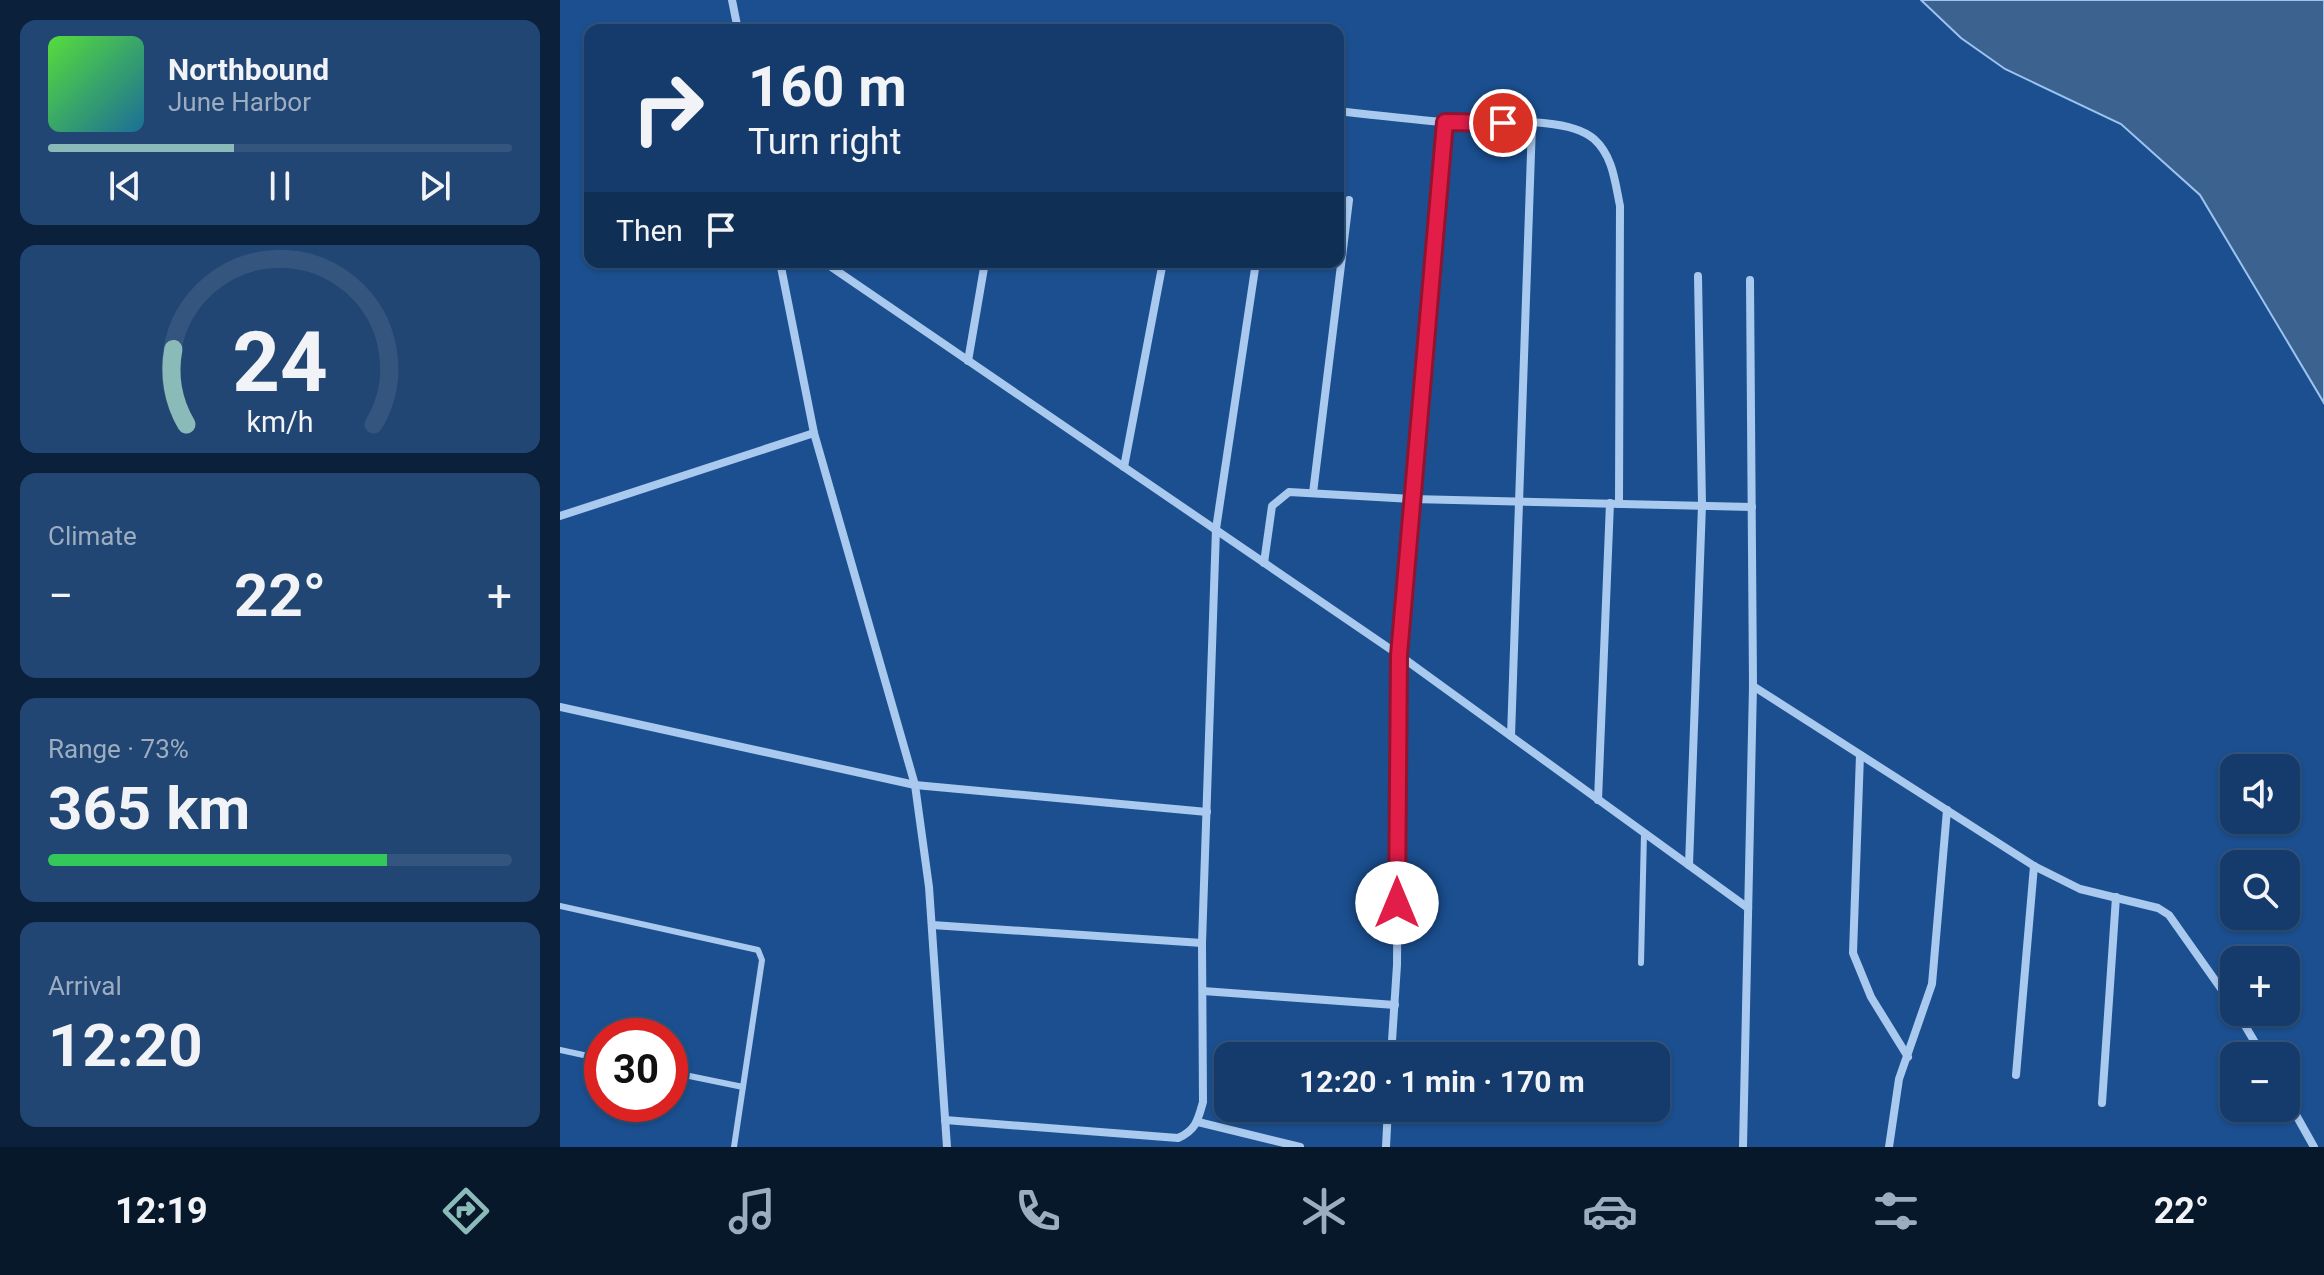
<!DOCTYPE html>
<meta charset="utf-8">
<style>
:root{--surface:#143b6b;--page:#214673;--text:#f1f3f6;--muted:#9dadc1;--line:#33557e;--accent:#8bbbb9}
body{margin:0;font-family:Roboto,sans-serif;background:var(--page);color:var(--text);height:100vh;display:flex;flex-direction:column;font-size:30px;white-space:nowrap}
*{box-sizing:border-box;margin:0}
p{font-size:26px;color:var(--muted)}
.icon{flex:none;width:44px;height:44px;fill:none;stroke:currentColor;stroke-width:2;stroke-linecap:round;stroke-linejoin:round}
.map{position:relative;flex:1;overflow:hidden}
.drawer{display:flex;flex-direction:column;gap:20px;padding:20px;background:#0b203b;width:560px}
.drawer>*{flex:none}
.guide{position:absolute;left:24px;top:24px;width:760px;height:244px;border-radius:16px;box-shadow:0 2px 6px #0004,0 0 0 2px var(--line);background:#143b6b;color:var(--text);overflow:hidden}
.tools{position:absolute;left:1660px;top:754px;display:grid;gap:16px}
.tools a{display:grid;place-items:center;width:80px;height:80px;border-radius:16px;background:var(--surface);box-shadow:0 2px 6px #0004,0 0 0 2px var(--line);font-size:40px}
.speed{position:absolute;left:24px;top:1018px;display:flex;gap:16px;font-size:40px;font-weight:700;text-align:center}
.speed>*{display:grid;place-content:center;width:104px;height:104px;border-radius:50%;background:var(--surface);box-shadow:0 2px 6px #0004,0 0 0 2px var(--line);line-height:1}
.speed .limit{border:12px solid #d22;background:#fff;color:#111}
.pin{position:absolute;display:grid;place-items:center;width:68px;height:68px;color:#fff;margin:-34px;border:4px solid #fff;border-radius:50%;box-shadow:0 2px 8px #0007}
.me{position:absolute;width:88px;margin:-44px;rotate:0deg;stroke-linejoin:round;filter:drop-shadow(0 0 6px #0008)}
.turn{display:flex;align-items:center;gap:28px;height:168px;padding:0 32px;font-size:36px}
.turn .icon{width:104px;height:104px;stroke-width:2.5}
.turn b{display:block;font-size:56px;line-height:68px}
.then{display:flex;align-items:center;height:76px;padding:0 32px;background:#0003;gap:16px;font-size:30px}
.big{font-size:60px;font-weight:700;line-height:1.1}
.drawer .tile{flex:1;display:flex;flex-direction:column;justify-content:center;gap:12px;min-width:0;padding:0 28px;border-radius:16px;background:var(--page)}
.drawer .dial{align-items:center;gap:0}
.dial svg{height:208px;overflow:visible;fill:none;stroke:var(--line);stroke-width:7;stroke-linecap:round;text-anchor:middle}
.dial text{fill:var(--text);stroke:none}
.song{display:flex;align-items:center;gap:24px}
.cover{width:96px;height:96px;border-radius:12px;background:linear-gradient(135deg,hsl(110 70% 55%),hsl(200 70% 35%))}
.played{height:8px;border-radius:4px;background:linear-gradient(90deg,var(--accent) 40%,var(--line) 40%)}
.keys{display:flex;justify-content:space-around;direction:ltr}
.heat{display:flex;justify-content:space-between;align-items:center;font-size:44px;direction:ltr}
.charge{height:12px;border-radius:6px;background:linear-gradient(90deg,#34c759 73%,var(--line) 0)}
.trip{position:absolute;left:654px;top:1042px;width:456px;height:80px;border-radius:16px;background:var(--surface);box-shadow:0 2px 6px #0004,0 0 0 2px var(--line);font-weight:700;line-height:80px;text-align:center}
.dock{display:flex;height:128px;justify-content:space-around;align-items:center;background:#08182b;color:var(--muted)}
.dock .icon{width:56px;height:56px}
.dock .current{color:var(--accent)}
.dock b{font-size:36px;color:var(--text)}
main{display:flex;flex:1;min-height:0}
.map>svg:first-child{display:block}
</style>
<main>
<section class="drawer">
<div class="tile">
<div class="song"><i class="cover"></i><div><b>Northbound</b><p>June Harbor</p></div></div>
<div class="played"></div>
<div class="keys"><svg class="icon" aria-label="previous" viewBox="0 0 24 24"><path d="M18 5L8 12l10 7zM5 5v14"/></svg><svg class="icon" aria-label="pause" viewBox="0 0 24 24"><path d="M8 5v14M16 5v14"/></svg><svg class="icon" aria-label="next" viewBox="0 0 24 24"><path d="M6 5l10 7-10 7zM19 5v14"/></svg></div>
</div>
<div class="tile dial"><svg viewBox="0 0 100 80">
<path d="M14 69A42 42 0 1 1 86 69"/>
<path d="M14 69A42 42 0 0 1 9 40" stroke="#8bbbb9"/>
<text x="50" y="56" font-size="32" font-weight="700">24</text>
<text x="50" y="72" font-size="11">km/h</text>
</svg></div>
<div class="tile"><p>Climate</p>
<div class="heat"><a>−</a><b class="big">22°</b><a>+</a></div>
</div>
<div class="tile"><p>Range · 73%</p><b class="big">365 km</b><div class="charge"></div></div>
<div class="tile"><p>Arrival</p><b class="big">12:20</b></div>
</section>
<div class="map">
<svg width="1764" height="1147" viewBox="0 0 1764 1147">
<rect width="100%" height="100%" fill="#1b4f8f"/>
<polygon fill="#3c6290" stroke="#9cc4f0" stroke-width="2" points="1361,0 1764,0 1764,403 1640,195 1561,124 1445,69 1401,38"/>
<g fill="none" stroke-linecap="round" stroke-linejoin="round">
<g stroke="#a9c9ee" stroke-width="6">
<polyline points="0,906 198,950 202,960 174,1147"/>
<polyline points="1081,963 1084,833"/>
<polyline points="0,1050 42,1059"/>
<polyline points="110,1072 183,1087"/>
</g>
<g stroke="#a9c9ee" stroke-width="8">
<polyline points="172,0 178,30"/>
<path d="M 778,111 C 813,115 848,119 883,122 C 922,125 1004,113 1034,139 C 1053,156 1055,182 1060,206 L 1059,504"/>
<polyline points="220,262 254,433 355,785 369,887 387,1147"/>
<polyline points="264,262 839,655 1188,908"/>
<polyline points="408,361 425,262"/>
<polyline points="564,467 602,267"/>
<polyline points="753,493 789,200"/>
<polyline points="0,516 254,433"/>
<polyline points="704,563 712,506 729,492 852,499 1192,507"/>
<polyline points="1193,686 1474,866 1520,889 1598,908 1609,915 1674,1007"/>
<polyline points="0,707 355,785 647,812"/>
<polyline points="951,736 972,124"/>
<polyline points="1300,755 1293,953 1311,997 1348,1057"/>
<polyline points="1038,800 1050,503"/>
<polyline points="1129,865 1142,505 1138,276"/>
<polyline points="372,925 642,943"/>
<polyline points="643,991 835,1005"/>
<polyline points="1677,1012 1703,1056"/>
<polyline points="831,1056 837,965 839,655 885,122"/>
<polyline points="1456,1075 1474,866"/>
<polyline points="1726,1097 1754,1147"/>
<polyline points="1542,1103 1556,897"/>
<path d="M 385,1120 L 618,1138 C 636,1130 638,1120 643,1102 L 642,943 L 656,529 L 696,262"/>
<polyline points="638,1122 740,1147"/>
<polyline points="826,1147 828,1108"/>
<polyline points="1183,1147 1193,686 1190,280"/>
<polyline points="1329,1147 1339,1079 1372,984 1387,810"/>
</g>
</g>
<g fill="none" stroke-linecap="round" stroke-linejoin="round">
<g stroke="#92132f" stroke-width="20">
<polyline id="route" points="837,903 839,655 885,122 943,123"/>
</g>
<use href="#route" stroke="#e11d48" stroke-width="14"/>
</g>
</svg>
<div class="tools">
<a><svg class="icon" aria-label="sound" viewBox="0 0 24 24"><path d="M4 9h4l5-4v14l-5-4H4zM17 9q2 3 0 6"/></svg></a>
<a><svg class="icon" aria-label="search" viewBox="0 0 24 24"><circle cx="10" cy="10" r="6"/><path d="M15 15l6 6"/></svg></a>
<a>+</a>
<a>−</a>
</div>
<div class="speed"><div class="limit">30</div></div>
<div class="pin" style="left:943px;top:123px;background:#d93025"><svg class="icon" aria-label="arrive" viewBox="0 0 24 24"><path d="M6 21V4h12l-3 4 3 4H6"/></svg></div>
<svg class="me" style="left:837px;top:903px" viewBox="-20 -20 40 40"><circle r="19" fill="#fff"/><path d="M0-13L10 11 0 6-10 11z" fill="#e11d48"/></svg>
<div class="trip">12:20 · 1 min · 170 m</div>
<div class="guide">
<div class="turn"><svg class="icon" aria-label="right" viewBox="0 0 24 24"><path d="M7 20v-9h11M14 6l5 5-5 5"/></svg><div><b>160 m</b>Turn right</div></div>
<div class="then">Then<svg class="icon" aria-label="arrive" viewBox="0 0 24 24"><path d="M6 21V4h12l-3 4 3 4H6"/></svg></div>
</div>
</div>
</main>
<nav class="dock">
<b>12:19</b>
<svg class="icon current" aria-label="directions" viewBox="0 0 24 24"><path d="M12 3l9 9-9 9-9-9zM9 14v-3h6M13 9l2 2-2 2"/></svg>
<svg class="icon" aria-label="music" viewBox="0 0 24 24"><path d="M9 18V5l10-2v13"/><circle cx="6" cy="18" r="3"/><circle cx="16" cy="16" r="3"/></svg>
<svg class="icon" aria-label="phone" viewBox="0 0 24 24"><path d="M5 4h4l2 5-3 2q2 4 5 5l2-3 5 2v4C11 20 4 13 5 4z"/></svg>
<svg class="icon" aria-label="climate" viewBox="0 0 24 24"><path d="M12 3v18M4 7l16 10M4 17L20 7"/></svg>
<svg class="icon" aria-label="car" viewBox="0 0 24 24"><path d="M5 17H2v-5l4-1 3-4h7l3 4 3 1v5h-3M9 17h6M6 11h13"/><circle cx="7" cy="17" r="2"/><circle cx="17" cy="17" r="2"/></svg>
<svg class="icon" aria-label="filters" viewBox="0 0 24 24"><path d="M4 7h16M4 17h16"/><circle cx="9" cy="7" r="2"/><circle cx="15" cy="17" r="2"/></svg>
<b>22°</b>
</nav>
